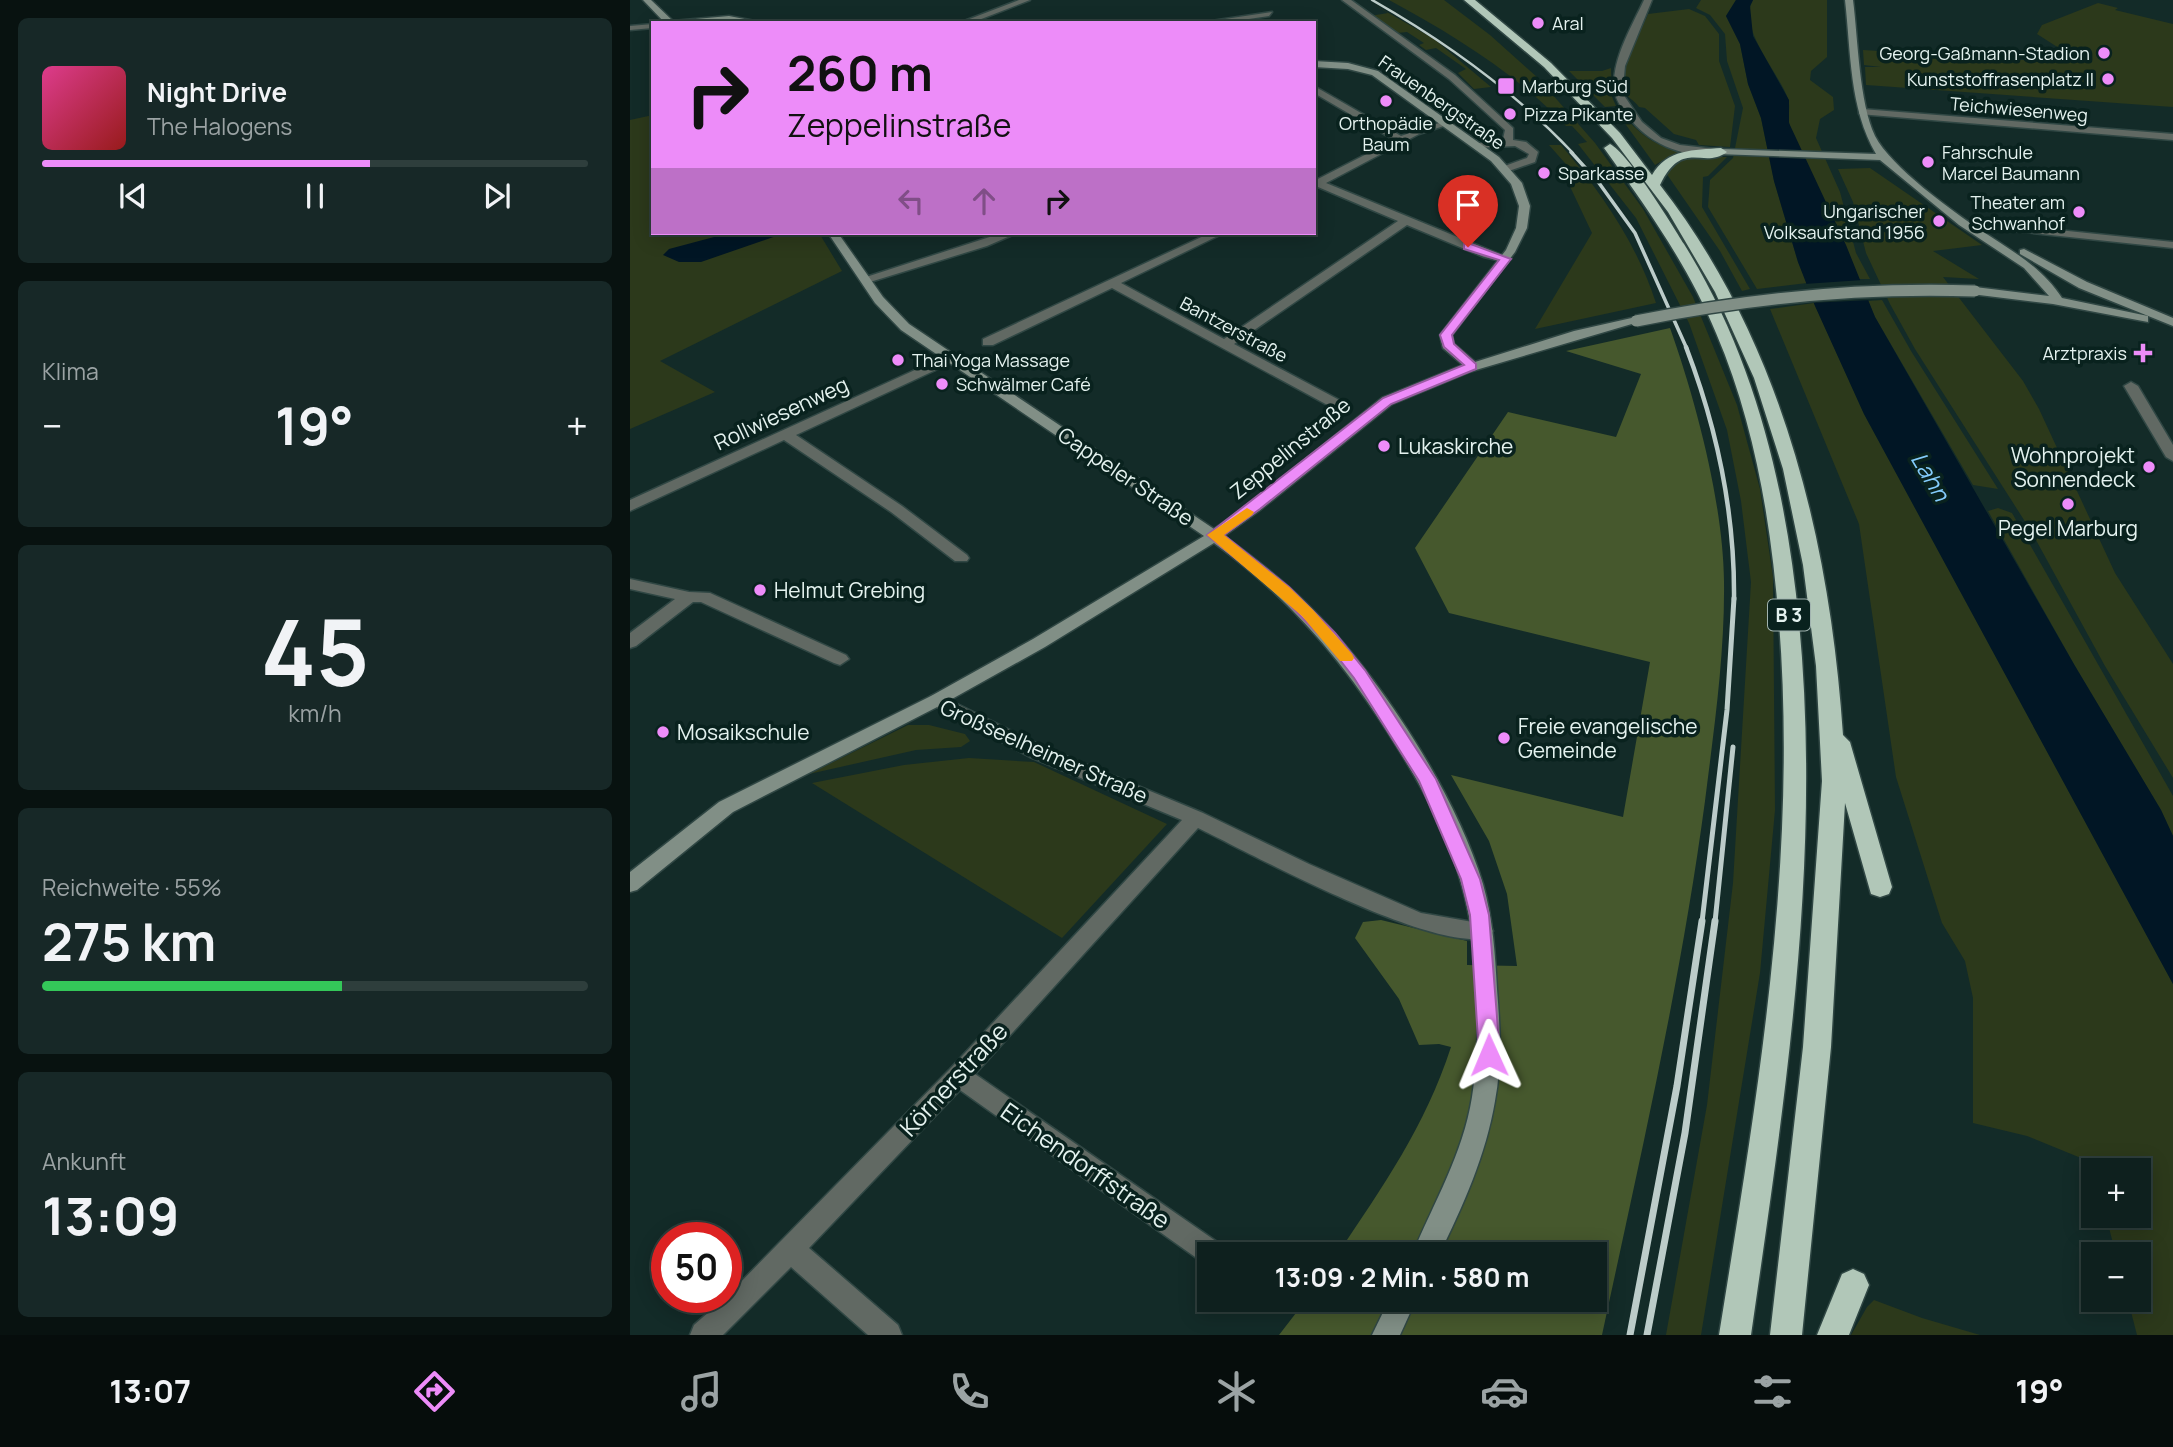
<!DOCTYPE html>
<html lang="de">
<meta charset="utf-8">
<style>
:root{--surface:#0e201e;--page:#172827;--text:#f1f3f6;--muted:#9ba3a4;--line:#2e3e3c;--accent:#ed8cf9}
body{margin:0;font-family:Manrope,sans-serif;background:var(--page);color:var(--text);height:100vh;display:flex;flex-direction:column;font-size:26px;white-space:nowrap}
*{box-sizing:border-box;margin:0}
p{font-size:23px;color:var(--muted)}
.icon{flex:none;width:38px;height:38px;fill:none;stroke:currentColor;stroke-width:2;stroke-linecap:round;stroke-linejoin:round}
.map{position:relative;flex:1;overflow:hidden}
.side{display:flex;flex-direction:column;gap:18px;padding:18px;background:#081210;width:630px}
.side>*{flex:none}
.top-card{position:absolute;left:21px;top:21px;width:665px;height:214px;border-radius:0px;box-shadow:0 4px 18px #0003,0 0 0 2px var(--line);background:#ed8cf9;color:#111;overflow:hidden}
.controls{position:absolute;left:1451px;top:1158px;display:grid;gap:14px}
.controls a{display:grid;place-items:center;width:70px;height:70px;border-radius:0px;background:var(--surface);box-shadow:0 4px 18px #0003,0 0 0 2px var(--line);font-size:35px}
.speed{position:absolute;left:21px;top:1222px;display:flex;gap:14px;font-size:35px;font-weight:700;text-align:center}
.speed>*{display:grid;place-content:center;width:91px;height:91px;border-radius:50%;background:var(--surface);box-shadow:0 4px 18px #0003,0 0 0 2px var(--line);line-height:1}
.speed .limit{border:10px solid #d22;background:#fff;color:#111}
.pin{position:absolute;display:grid;place-items:center;width:60px;height:60px;color:#fff;margin:-72px -30px;border-radius:50% 50% 50% 0;rotate:-45deg;box-shadow:0 0 7px #0007}
.pin .icon{rotate:45deg}
.me{position:absolute;width:77px;margin:-38px;rotate:359deg;stroke-linejoin:round;filter:drop-shadow(0 0 5px #0008)}
.turn{display:flex;align-items:center;gap:24px;height:147px;padding:0 21px;font-size:32px}
.turn .icon{width:91px;height:91px;stroke-width:2.5}
.turn b{display:block;font-size:49px;line-height:60px}
.lanes{display:flex;align-items:center;height:66px;padding:0 21px;background:#0003;justify-content:center;gap:35px;direction:ltr}
.lanes .off{opacity:.35}
.big{font-size:52px;font-weight:700;line-height:1.1}
.side .tile{flex:1;display:flex;flex-direction:column;justify-content:center;gap:10px;min-width:0;padding:0 24px;border-radius:10px;background:var(--page)}
.side .dial{align-items:center;gap:0}
.dial b{font-size:91px;line-height:1}
.song{display:flex;align-items:center;gap:21px}
.cover{width:84px;height:84px;border-radius:10px;background:linear-gradient(135deg,hsl(330 70% 55%),hsl(0 70% 35%))}
.played{height:7px;border-radius:4px;background:linear-gradient(90deg,var(--accent) 60%,var(--line) 60%)}
.keys{display:flex;justify-content:space-around;direction:ltr}
.heat{display:flex;justify-content:space-between;align-items:center;font-size:38px;direction:ltr}
.charge{height:10px;border-radius:5px;background:linear-gradient(90deg,#34c759 55%,var(--line) 0)}
.trip{position:absolute;left:567px;top:1242px;width:410px;height:70px;border-radius:0px;background:var(--surface);box-shadow:0 4px 18px #0003,0 0 0 2px var(--line);font-weight:700;line-height:70px;text-align:center}
.menu{display:flex;height:112px;justify-content:space-around;align-items:center;background:#060d0c;color:var(--muted)}
.menu .icon{width:49px;height:49px}
.menu .active{color:var(--accent)}
.menu b{font-size:32px;color:var(--text)}
main{display:flex;flex:1;min-height:0}
.map>svg:first-child{display:block}
</style>
<main>
<section class="side">
<div class="tile">
<div class="song"><i class="cover"></i><div><b>Night Drive</b><p>The Halogens</p></div></div>
<div class="played"></div>
<div class="keys"><svg class="icon" aria-label="previous" viewBox="0 0 24 24"><path d="M18 5L8 12l10 7zM5 5v14"/></svg><svg class="icon" aria-label="pause" viewBox="0 0 24 24"><path d="M8 5v14M16 5v14"/></svg><svg class="icon" aria-label="next" viewBox="0 0 24 24"><path d="M6 5l10 7-10 7zM19 5v14"/></svg></div>
</div>
<div class="tile"><p>Klima</p>
<div class="heat"><a>−</a><b class="big">19°</b><a>+</a></div>
</div>
<div class="tile dial"><b>45</b><p>km/h</p></div>
<div class="tile"><p>Reichweite · 55%</p><b class="big">275 km</b><div class="charge"></div></div>
<div class="tile"><p>Ankunft</p><b class="big">13:09</b></div>
</section>
<div class="map">
<svg width="1543" height="1335" viewBox="0 0 1543 1335">
<rect width="100%" height="100%" fill="#132b28"/>
<g fill="#2c391b">
<polygon points="736,0 804,39 861,87 844,89 828,73 836,69 806,48 796,50 789,45 794,43 777,32 767,33 740,16 758,13"/>
<path d="M 759,0 L 814,0 L 860,35 L 907,77 L 965,143 L 1013,209 L 1063,297 L 1107,405 L 1130,489 L 1143,577 L 1145,810 L 1130,973 L 1071,1335 L 1036,1335 L 1077,1105 L 1103,883 L 1121,582 L 1111,501 L 1097,430 L 1059,323 L 1006,218 L 948,144 L 957,142 L 942,126 L 936,126 C 887,74 822,34 759,0 Z"/>
<polygon points="1071,0 1106,0 1096,16 1110,44 1118,84 1131,118 1144,181 1168,262 1177,283 1127,289 1078,207 1080,180 1103,158 1113,108 1097,61 1095,34 1080,15 1066,8"/>
<path d="M 1123,0 L 1197,0 L 1197,57 L 1181,71 L 1180,80 L 1203,97 L 1204,110 L 1190,119 L 1186,138 L 1210,192 L 1226,253 L 1240,279 L 1229,279 C 1209,227 1177,179 1160,126 C 1157,117 1161,107 1158,99 C 1149,72 1107,29 1123,0 Z"/>
<polygon points="1468,3 1488,8 1485,10 1543,24 1543,107 1236,85 1235,67 1251,67 1234,65 1233,50 1409,61 1403,51 1432,50 1407,34 1412,25"/>
<path d="M 1059,9 L 1075,16 L 1089,34 L 1089,61 L 1105,106 L 1100,147 L 1069,145 L 1066,140 L 1044,134 L 1015,108 L 1009,107 C 1004,100 997,97 995,93 C 985,75 1011,32 1018,14 Z"/>
<polygon points="981,68 982,97 986,106 975,107 939,71 972,71"/>
<path d="M 991,110 L 1000,121 L 996,122 L 1000,123 C 1018,140 1031,148 1056,153 L 1037,158 L 1025,165 L 986,111 Z"/>
<polygon points="23,115 23,233 189,233 212,271 30,361 85,392 0,429 0,120"/>
<path d="M 919,145 L 931,145 C 971,192 1007,244 1026,303 L 905,329 L 962,233 L 935,176 L 944,176 L 942,171 Z"/>
<polygon points="1069,157 1097,157 1078,176 1073,177 1072,207 1120,289 1112,291 1090,251 1036,173 1039,166 1049,160"/>
<polygon points="1240,168 1352,245 1303,251 1349,279 1313,277 1393,381 1409,409 1485,573 1543,664 1543,778 1475,666 1401,531 1285,349 1260,304 1236,253 1223,202 1208,169"/>
<polygon points="1252,300 1281,351 1368,489 1343,485 1245,317 1238,301"/>
<path d="M 1184,303 L 1234,414 L 1543,984 L 1543,1335 L 1507,1335 L 1498,1300 L 1508,1300 L 1508,1255 L 1486,1255 L 1476,1216 L 1508,1216 L 1508,1171 L 1463,1171 L 1463,1185 C 1456,1178 1446,1168 1451,1158 L 1397,1136 L 1343,1123 L 1343,998 L 1335,961 L 1312,923 L 1266,777 L 1229,524 L 1140,309 Z"/>
<polygon points="1368,508 1382,513 1543,796 1543,836 1531,810 1445,666 1358,511"/>
<polygon points="278,725 299,725 335,734 340,741 331,747 286,750 179,774"/>
<polygon points="339,758 404,762 537,824 432,938 182,783 274,765"/>
<polygon points="1244,1300 1292,1318 1350,1335 1221,1335 1237,1307"/>
</g>
<path fill="#46582d" d="M 1040,328 C 1066,401 1093,503 1094,581 C 1095,654 1084,729 1075,801 C 1051,981 1010,1158 972,1335 L 649,1335 L 676,1300 L 964,1300 L 964,1255 L 707,1255 C 753,1186 795,1127 821,1047 L 809,1044 L 789,1045 L 769,999 L 725,938 L 733,922 L 751,920 L 837,941 L 837,965 L 887,966 L 877,894 L 859,841 L 821,775 L 993,817 L 1020,662 L 819,613 L 785,548 L 878,412 L 986,437 L 1011,374 L 936,351 Z"/>
<g fill="#011625">
<polygon points="1106,0 1123,0 1120,6 1123,36 1159,100 1159,123 1216,245 1245,317 1445,666 1531,810 1543,836 1543,984 1234,414 1185,306 1168,262 1144,181 1131,118 1118,84 1110,44 1096,16"/>
<polygon points="99,233 152,234 71,262 49,262 33,255 39,249"/>
</g>
<polygon fill="#132b28" points="1233,280 1242,300 1180,303 1174,284"/>
<g fill="none" stroke-linecap="round" stroke-linejoin="round">
<g stroke="#304744" stroke-width="3">
<g id="street">
<polygon points="389,0 400,0 341,23 329,23"/>
<polygon points="712,0 721,0 825,75 883,128 883,140 896,142 908,152 905,162 876,172 871,169 872,167 897,158 899,154 885,146 844,148 844,144 873,139 875,130 819,79"/>
<path d="M 1014,0 L 1022,0 L 995,66 L 993,87 L 995,97 L 1012,122 L 1031,138 L 1050,145 L 1093,150 L 1093,154 C 1054,160 1015,143 994,111 C 989,104 984,96 984,86 C 983,57 1002,26 1014,0 Z"/>
<polygon points="642,12 639,16 592,23 568,23"/>
<polygon points="530,21 551,23 526,23"/>
<polygon points="23,24 23,28 0,30 0,26"/>
<polygon points="684,86 771,136 815,121 820,124 789,134 696,183 881,259 875,262 854,257 777,225 604,344 713,402 713,408 703,408 482,288 363,345 353,345 353,339 580,233 594,233 491,283 594,339 768,221 688,187 684,188 684,181 764,140 684,93"/>
<polygon points="1232,109 1543,134 1543,140 1229,114 1229,110"/>
<polygon points="1351,222 1543,242 1543,248 1347,227 1347,223"/>
<polygon points="372,233 387,233 357,246 240,282 230,279"/>
<polygon points="320,354 325,355 325,361 166,435 272,506 337,555 339,558 337,561 325,561 261,512 154,440 0,511 0,500"/>
<polygon points="1501,382 1508,386 1543,445 1543,461 1536,457 1494,386"/>
<polygon points="0,579 59,592 80,593 216,655 219,659 210,665 204,663 71,602 63,602 6,646 0,648 0,633 45,599 0,589"/>
<path d="M 307,694 L 414,747 L 573,813 L 679,864 L 791,913 L 860,925 L 863,931 L 860,937 C 806,955 624,855 568,828 L 345,1074 L 593,1246 L 597,1255 L 579,1255 L 579,1266 L 575,1264 L 330,1090 L 179,1248 L 268,1325 L 272,1335 L 238,1335 L 161,1267 L 93,1335 L 60,1335 L 64,1325 L 96,1297 L 320,1069 L 552,820 L 400,757 L 301,704 L 298,700 L 301,696 Z"/>
</g>
</g>
<g stroke="#304744" stroke-width="3">
<g id="secondary">
<polygon points="13,0 21,0 43,21 99,16 135,23 99,20 35,23"/>
<path d="M 1215,0 L 1223,0 C 1228,39 1229,102 1245,136 C 1261,167 1322,211 1352,231 C 1382,251 1412,267 1432,298 L 1518,316 L 1518,322 L 1423,304 L 1341,294 L 1339,291 L 1345,287 L 1419,296 L 1394,268 L 1329,225 L 1250,160 L 1087,154 L 1087,150 L 1091,149 L 1246,154 C 1219,108 1221,52 1215,0 Z"/>
<path d="M 684,61 L 718,63 L 748,71 L 869,157 L 892,183 L 900,206 L 897,228 L 885,252 L 822,335 L 824,344 L 845,362 L 944,331 L 1006,317 L 1012,321 L 839,372 L 762,404 L 630,510 L 594,536 C 623,557 651,578 676,603 C 747,672 824,789 853,884 C 863,919 865,954 867,989 C 870,1026 872,1064 865,1101 C 856,1155 833,1206 809,1255 L 782,1255 C 804,1202 833,1154 842,1097 C 852,1035 849,946 832,886 C 819,836 794,790 767,747 C 716,664 662,600 584,543 L 415,647 L 313,704 L 103,812 L 7,890 L 0,892 L 0,872 L 89,802 L 301,696 L 403,639 L 574,536 L 271,330 L 245,303 L 198,233 L 208,233 L 253,297 L 279,324 L 584,529 L 620,504 L 752,398 L 833,365 L 813,348 L 810,335 L 876,250 L 886,228 L 889,206 L 881,184 L 861,161 L 742,75 L 718,69 L 684,67 Z"/>
<polygon points="1394,249 1457,282 1543,318 1543,326 1449,288 1390,254 1390,250"/>
<polygon points="759,1300 786,1300 770,1335 742,1335"/>
</g>
</g>
<g stroke="#304744" stroke-width="3">
<g id="highway">
<path d="M 834,0 L 845,0 L 921,63 L 990,133 L 1022,175 C 1037,149 1064,150 1091,148 L 1097,152 C 1073,170 1053,138 1030,185 C 1152,341 1200,541 1213,735 L 1220,742 L 1262,887 L 1259,894 L 1250,897 L 1241,894 L 1215,803 L 1201,1047 L 1172,1335 L 1140,1335 L 1173,1047 L 1192,781 L 1186,666 L 1173,565 L 1153,469 L 1124,378 L 1085,292 L 1038,212 L 982,138 L 914,67 Z"/>
<path d="M 980,144 C 998,153 1041,223 1054,244 C 1125,358 1156,488 1169,622 C 1192,862 1155,1098 1121,1335 L 1089,1335 C 1127,1098 1168,863 1149,622 C 1141,523 1125,424 1086,333 C 1058,265 1016,207 974,148 Z"/>
<polygon points="1223,1269 1234,1274 1239,1285 1219,1335 1187,1335 1212,1274"/>
</g>
</g>
<use href="#street" fill="#616963" fill-rule="evenodd"/>
<use href="#secondary" fill="#818f86" fill-rule="evenodd"/>
<use href="#highway" fill="#b1c7b8" fill-rule="evenodd"/>
<path stroke="#bcccc9" stroke-width="2.5" d="M 742,0 C 816,42 884,91 943,153"/>
<polyline stroke="#bcccc9" stroke-width="3.5" points="941,152 969,183 1005,233 1057,349"/>
<path stroke="#bcccc9" stroke-width="4.5" d="M 1056,347 C 1087,428 1105,513 1104,600"/>
<g stroke="#bcccc9" stroke-width="5">
<polyline points="1072,922 1097,710 1104,598"/>
<polyline points="1085,922 1103,747"/>
</g>
<g stroke="#bcccc9" stroke-width="7">
<polyline points="1000,1335 1047,1086 1072,921"/>
<polyline points="1017,1335 1055,1133 1085,921"/>
</g>
<g stroke="#304744" stroke-width="14" stroke-linecap="butt">
<path id="secondary-bridge" d="M 1006,321 C 1119,298 1230,287 1345,291"/>
</g>
<use href="#secondary-bridge" stroke="#818f86" stroke-width="11"/>
</g>
<polygon fill="#ed8cf9" stroke="#9a5ba2" stroke-width="2" points="838,243 881,259 822,335 824,344 846,364 846,369 761,404 630,509 594,535 659,587 705,633 735,670 806,779 850,879 859,915 870,1055 867,1062 859,1065 852,1062 849,1055 840,915 831,879 789,781 724,678 694,640 649,594 577,535 753,398 834,365 814,347 810,335 869,260 834,249 834,244"/>
<polygon fill="#f59e0b" points="617,508 624,512 622,515 594,535 659,587 683,610 722,654 724,658 722,661 710,661 672,616 577,535"/>
<g fill="#ed8cf9" stroke="#09221e" stroke-width="2.5">
<circle cx="908" cy="23" r="7"/>
<circle cx="1474" cy="53" r="7"/>
<circle cx="1478" cy="79" r="7"/>
<rect x="867" y="77" width="18" height="18" rx="3.5"/>
<circle cx="756" cy="101" r="7"/>
<circle cx="880" cy="114" r="7"/>
<circle cx="1298" cy="162" r="7"/>
<circle cx="914" cy="173" r="7"/>
<circle cx="1449" cy="212" r="7"/>
<circle cx="1309" cy="221" r="7"/>
<path d="M1509.5 342.5h7v7h7v7h-7v7h-7v-7h-7v-7h7z"/>
<circle cx="268" cy="360" r="7"/>
<circle cx="312" cy="384" r="7"/>
<circle cx="754" cy="446" r="7"/>
<circle cx="1519" cy="467" r="7"/>
<circle cx="1438" cy="504" r="7"/>
<circle cx="130" cy="590" r="7"/>
<circle cx="33" cy="732" r="7"/>
<circle cx="874" cy="738" r="7"/>
</g>
<g text-anchor="middle" dominant-baseline="central" stroke-width="7" stroke-linejoin="round" paint-order="stroke">
<g font-size="18" fill="#e4f2ef" stroke="#09221e" text-anchor="start">
<text x="922" y="23">Aral</text>
<text x="1460" y="53" text-anchor="end">Georg-Gaßmann-Stadion</text>
<text x="1464" y="79" text-anchor="end">Kunststoffrasenplatz II</text>
<text x="892" y="86">Marburg Süd</text>
<text x="894" y="114">Pizza Pikante</text>
<text x="756" y="123" text-anchor="middle">Orthopädie<tspan x="756" dy="21">Baum</tspan></text>
<text x="1312" y="152">Fahrschule<tspan x="1312" dy="21">Marcel Baumann</tspan></text>
<text x="928" y="173">Sparkasse</text>
<text x="1435" y="202" text-anchor="end">Theater am<tspan x="1435" dy="21">Schwanhof</tspan></text>
<text x="1295" y="211" text-anchor="end">Ungarischer<tspan x="1295" dy="21">Volksaufstand 1956</tspan></text>
<text x="1497" y="353" text-anchor="end">Arztpraxis</text>
<text x="282" y="360">Thai Yoga Massage</text>
<text x="326" y="384">Schwälmer Café</text>
</g>
<g font-size="18" fill="#e4f2ef" stroke="#09221e">
<text transform="translate(812 102) rotate(35)">Frauenbergstraße</text>
<text transform="translate(1389 109) rotate(5)">Teichwiesenweg</text>
<text transform="translate(604 329) rotate(28)">Bantzerstraße</text>
</g>
<rect fill="#09221e" stroke="#a2b4b0" stroke-width="2" x="1138" y="599.5" width="42" height="31" rx="5"/>
<g font-size="19" font-weight="bold" fill="#e4f2ef">
<text x="1159" y="615">B 3</text>
</g>
<g font-size="21" fill="#e4f2ef" stroke="#09221e">
<text transform="translate(151 413) rotate(-25)">Rollwiesenweg</text>
<text transform="translate(660 448) rotate(-39)">Zeppelinstraße</text>
<text transform="translate(496 476) rotate(34)">Cappeler Straße</text>
<text transform="translate(414 751) rotate(24)">Großseelheimer Straße</text>
</g>
<g font-size="21" fill="#e4f2ef" stroke="#09221e" text-anchor="start">
<text x="768" y="446">Lukaskirche</text>
<text x="1505" y="455" text-anchor="end">Wohnprojekt<tspan x="1505" dy="24">Sonnendeck</tspan></text>
<text x="1438" y="528" text-anchor="middle">Pegel Marburg</text>
<text x="144" y="590">Helmut Grebing</text>
<text x="888" y="726">Freie evangelische<tspan x="888" dy="24">Gemeinde</tspan></text>
<text x="47" y="732">Mosaikschule</text>
</g>
<g font-size="23" font-style="italic" fill="#84ccfc" stroke="#09221e">
<text transform="translate(1301 476) rotate(59)">Lahn</text>
</g>
<g font-size="24" fill="#e4f2ef" stroke="#09221e">
<text transform="translate(323 1079) rotate(-47)">Körnerstraße</text>
<text transform="translate(456 1165) rotate(35)">Eichendorffstraße</text>
</g>
</g>
</svg>
<div class="controls">
<a>+</a>
<a>−</a>
</div>
<div class="speed"><div class="limit">50</div></div>
<div class="pin" style="left:838px;top:247px;background:#d93025"><svg class="icon" aria-label="arrive" viewBox="0 0 24 24"><path d="M6 21V4h12l-3 4 3 4H6"/></svg></div>
<svg class="me" style="left:859px;top:1055px" viewBox="-20 -20 40 40"><path d="M0-17L14 15 0 8-14 15z" fill="#ed8cf9" stroke="#fff" stroke-width="4"/></svg>
<div class="trip">13:09 · 2 Min. · 580 m</div>
<div class="top-card">
<div class="turn"><svg class="icon" aria-label="right" viewBox="0 0 24 24"><path d="M7 20v-9h11M14 6l5 5-5 5"/></svg><div><b>260 m</b>Zeppelinstraße</div></div>
<div class="lanes"><svg class="icon off" aria-label="left" viewBox="0 0 24 24"><path d="M17 20v-9H6M10 6l-5 5 5 5"/></svg><svg class="icon off" aria-label="ahead" viewBox="0 0 24 24"><path d="M12 20V5M6 11l6-6 6 6"/></svg><svg class="icon" aria-label="right" viewBox="0 0 24 24"><path d="M7 20v-9h11M14 6l5 5-5 5"/></svg></div>
</div>
</div>
</main>
<nav class="menu">
<b>13:07</b>
<svg class="icon active" aria-label="directions" viewBox="0 0 24 24"><path d="M12 3l9 9-9 9-9-9zM9 14v-3h6M13 9l2 2-2 2"/></svg>
<svg class="icon" aria-label="music" viewBox="0 0 24 24"><path d="M9 18V5l10-2v13"/><circle cx="6" cy="18" r="3"/><circle cx="16" cy="16" r="3"/></svg>
<svg class="icon" aria-label="phone" viewBox="0 0 24 24"><path d="M5 4h4l2 5-3 2q2 4 5 5l2-3 5 2v4C11 20 4 13 5 4z"/></svg>
<svg class="icon" aria-label="climate" viewBox="0 0 24 24"><path d="M12 3v18M4 7l16 10M4 17L20 7"/></svg>
<svg class="icon" aria-label="car" viewBox="0 0 24 24"><path d="M5 17H2v-5l4-1 3-4h7l3 4 3 1v5h-3M9 17h6M6 11h13"/><circle cx="7" cy="17" r="2"/><circle cx="17" cy="17" r="2"/></svg>
<svg class="icon" aria-label="filters" viewBox="0 0 24 24"><path d="M4 7h16M4 17h16"/><circle cx="9" cy="7" r="2"/><circle cx="15" cy="17" r="2"/></svg>
<b>19°</b>
</nav>
